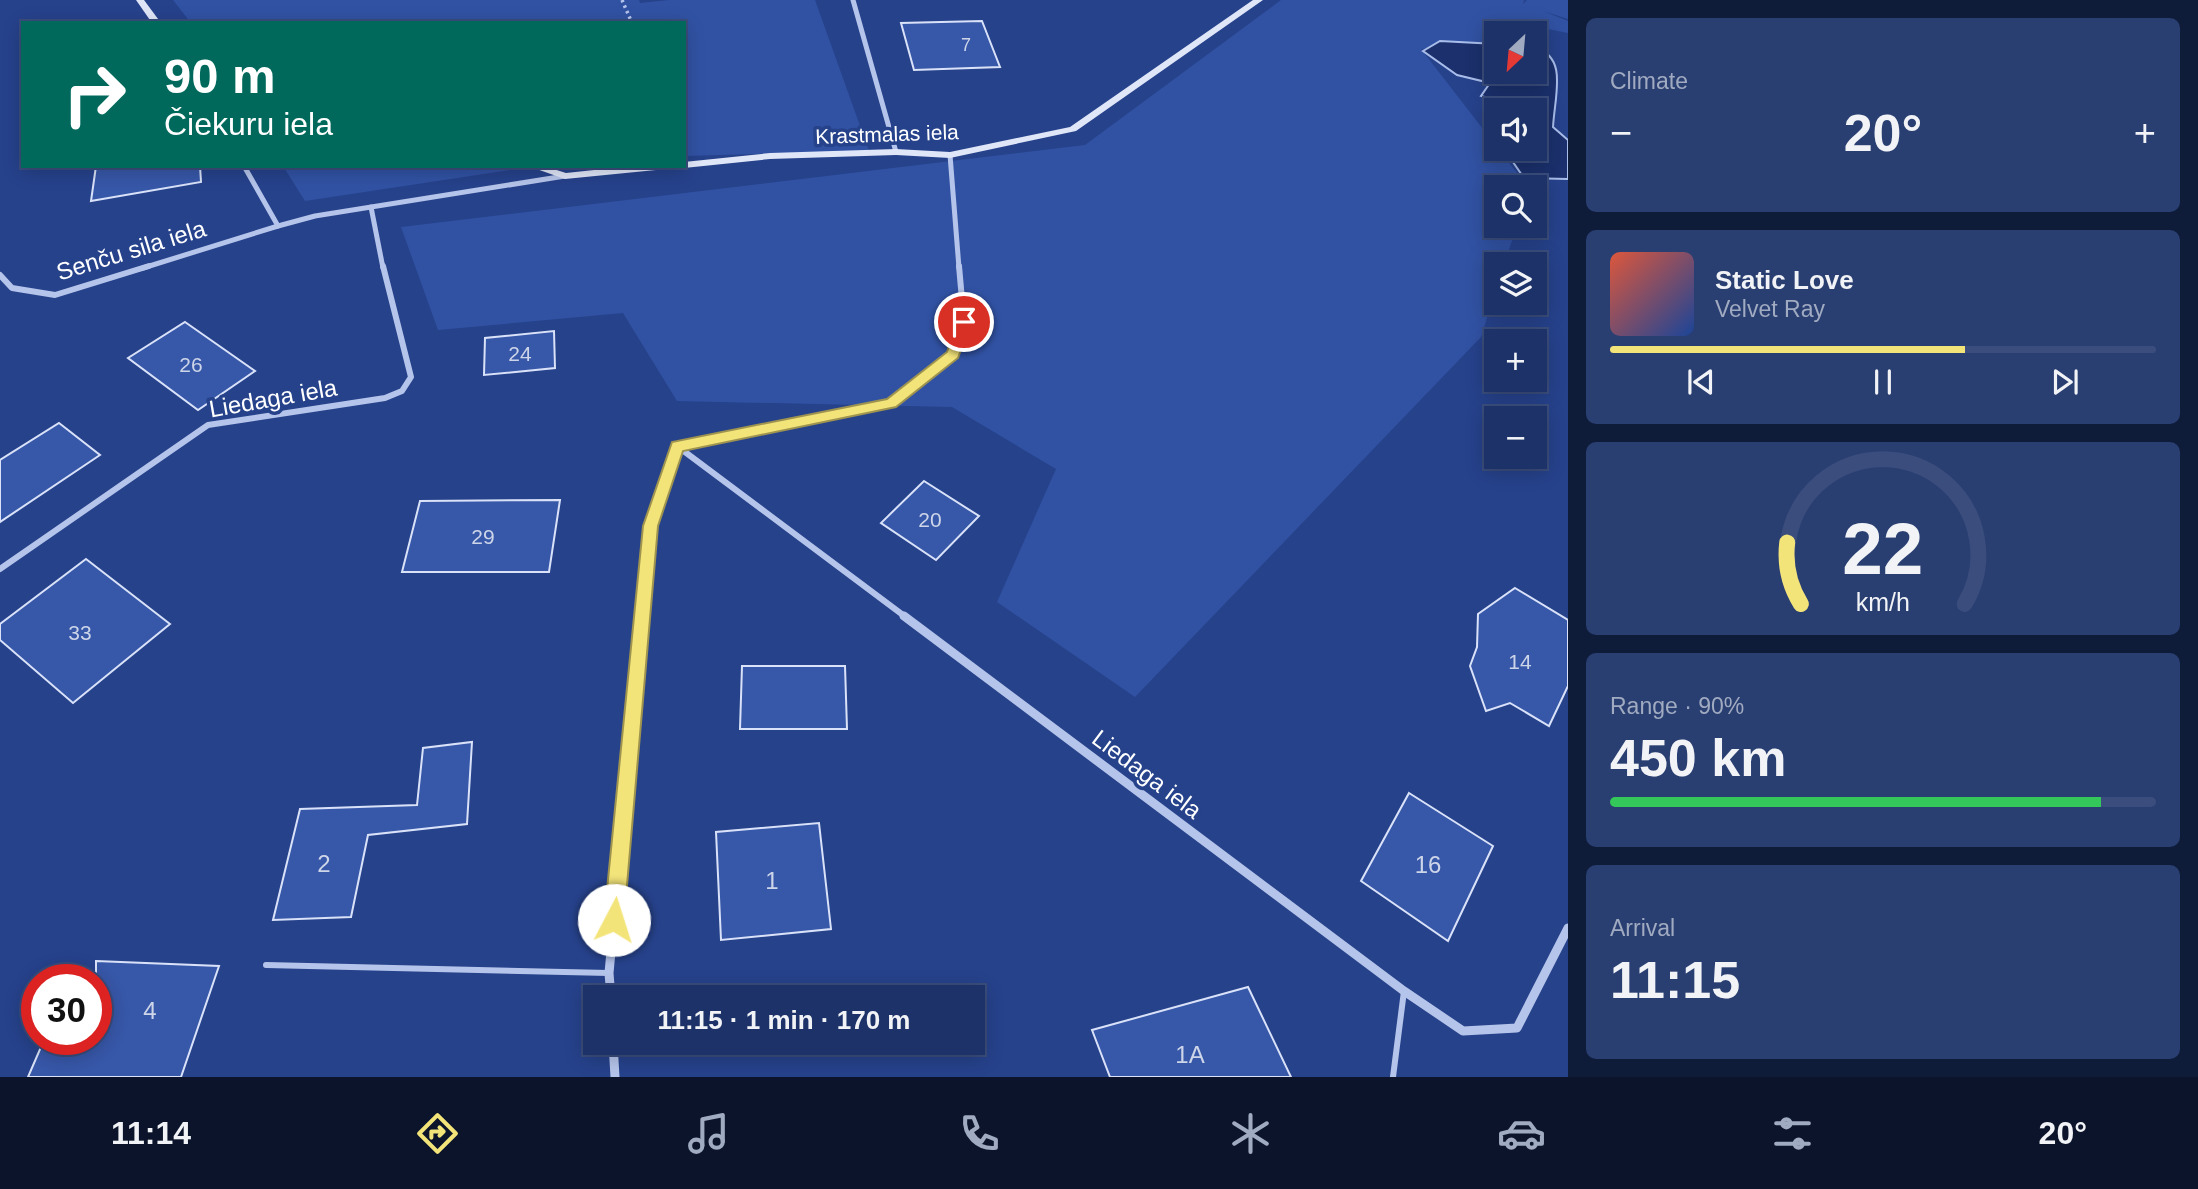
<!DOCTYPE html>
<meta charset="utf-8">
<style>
:root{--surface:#1c3268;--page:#293e71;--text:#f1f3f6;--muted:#a0aac0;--line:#3a4d7c;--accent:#f3e47a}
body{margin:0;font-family:Arial,sans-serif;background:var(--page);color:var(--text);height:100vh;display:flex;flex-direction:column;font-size:26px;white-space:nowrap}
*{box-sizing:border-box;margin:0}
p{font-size:23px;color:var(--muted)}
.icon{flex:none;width:38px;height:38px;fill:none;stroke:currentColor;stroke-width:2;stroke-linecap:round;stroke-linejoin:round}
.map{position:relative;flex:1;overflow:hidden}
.details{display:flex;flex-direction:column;gap:18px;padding:18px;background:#0f1c39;width:630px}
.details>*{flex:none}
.guide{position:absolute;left:21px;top:21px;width:665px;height:147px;border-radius:0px;box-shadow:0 4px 18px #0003,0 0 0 2px var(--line);background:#00695c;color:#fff;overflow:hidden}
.needle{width:46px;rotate:206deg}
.buttons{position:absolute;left:1484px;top:21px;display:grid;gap:14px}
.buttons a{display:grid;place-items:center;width:63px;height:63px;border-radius:0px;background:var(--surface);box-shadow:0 4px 18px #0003,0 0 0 2px var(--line);font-size:35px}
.speed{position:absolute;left:21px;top:964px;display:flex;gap:14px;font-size:35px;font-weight:700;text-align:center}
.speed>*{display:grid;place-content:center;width:91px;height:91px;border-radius:50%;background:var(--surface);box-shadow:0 4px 18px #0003,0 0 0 2px var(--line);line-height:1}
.speed .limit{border:10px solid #d22;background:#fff;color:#111}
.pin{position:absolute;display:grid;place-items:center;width:60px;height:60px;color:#fff;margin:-30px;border:4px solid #fff;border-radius:50%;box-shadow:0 2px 7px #0007}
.me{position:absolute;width:77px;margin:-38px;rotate:5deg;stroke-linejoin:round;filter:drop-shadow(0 0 5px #0008)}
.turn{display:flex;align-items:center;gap:24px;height:147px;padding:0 28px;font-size:32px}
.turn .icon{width:91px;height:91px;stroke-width:2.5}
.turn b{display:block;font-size:49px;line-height:60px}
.big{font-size:52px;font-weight:600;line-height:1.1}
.details .card{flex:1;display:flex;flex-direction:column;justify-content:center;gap:10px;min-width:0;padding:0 24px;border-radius:10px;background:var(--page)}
.details .dial{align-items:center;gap:0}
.dial svg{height:182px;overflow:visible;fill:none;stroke:var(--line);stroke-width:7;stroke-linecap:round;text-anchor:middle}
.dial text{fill:var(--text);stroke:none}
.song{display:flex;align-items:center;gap:21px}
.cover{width:84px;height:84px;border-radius:10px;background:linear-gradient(135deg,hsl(10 70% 55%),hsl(220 70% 35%))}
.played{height:7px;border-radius:4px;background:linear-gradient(90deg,var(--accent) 65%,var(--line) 65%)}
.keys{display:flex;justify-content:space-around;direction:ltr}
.heat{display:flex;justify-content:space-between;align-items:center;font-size:38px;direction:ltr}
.charge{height:10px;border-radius:5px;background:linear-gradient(90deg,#34c759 90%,var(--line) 0)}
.trip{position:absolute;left:583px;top:985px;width:402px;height:70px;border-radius:0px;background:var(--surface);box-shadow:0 4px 18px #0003,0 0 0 2px var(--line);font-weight:600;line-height:70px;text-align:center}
.dock{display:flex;height:112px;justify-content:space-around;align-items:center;background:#0b142a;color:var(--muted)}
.dock .icon{width:49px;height:49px}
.dock .active{color:var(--accent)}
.dock b{font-size:32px;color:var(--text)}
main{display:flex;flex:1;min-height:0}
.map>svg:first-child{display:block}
</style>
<main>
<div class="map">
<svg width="1568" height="1077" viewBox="0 0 1568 1077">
<rect width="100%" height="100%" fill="#26428b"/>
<g fill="#3152a3">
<polygon points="173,0 639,0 640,3 669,0 815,0 869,151 684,156 684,23 191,23"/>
<polygon points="1281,0 1524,0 1523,4 1527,0 1568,0 1568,19 1543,11 1568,21 1568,33 1538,27 1537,42 1535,42 1535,33 1496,33 1496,44 1421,49 1528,187 1496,187 1496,226 1517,226 1504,264 1496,264 1496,289 1481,337 1135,697 997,602 1056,469 952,407 677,401 623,313 438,330 401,227 1085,145"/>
<polygon points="283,166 536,166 305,201"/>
</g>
<path fill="#1b306c" stroke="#a9bdea" stroke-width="2" d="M 1440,41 L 1496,44 L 1496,72 L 1535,72 L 1535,47 C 1568,58 1555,93 1553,127 L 1568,140 L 1568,179 L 1524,178 L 1504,149 L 1535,149 L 1535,110 L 1506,110 L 1500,101 L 1481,96 L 1490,83 L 1457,75 L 1423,51 Z"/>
<g fill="#3757a8" stroke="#d9e2f8" stroke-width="2">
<polygon points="982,21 1000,67 914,70 901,23"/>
<polygon points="96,166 200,166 201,182 91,201"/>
<polygon points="185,322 255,371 198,410 128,358"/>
<polygon points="554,331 555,368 484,375 485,338"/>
<polygon points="59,423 100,455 0,522 0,460"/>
<polygon points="924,481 979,516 936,560 881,523"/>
<polygon points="560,500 549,572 402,572 420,501"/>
<polygon points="86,559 170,624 73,703 0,640 0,624"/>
<polygon points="1515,588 1568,620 1568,686 1549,726 1510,703 1486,711 1470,666 1477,647 1478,614"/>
<polygon points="742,666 845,666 847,729 740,729"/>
<polygon points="472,742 467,824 368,835 351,917 273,920 300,809 417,805 423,748"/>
<polygon points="1409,793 1493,846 1448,941 1361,881"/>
<polygon points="819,823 831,929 721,940 716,832"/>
<polygon points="96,961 219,966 181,1077 28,1077 44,1040 96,1040"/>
<polygon points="1248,987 1291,1077 1110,1077 1092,1030"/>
</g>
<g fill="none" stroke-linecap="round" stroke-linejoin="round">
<polyline stroke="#b5c4ea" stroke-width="3.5" stroke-dasharray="2.5 3.5" stroke-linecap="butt" points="622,0 632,23"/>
<g stroke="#b5c4ea" stroke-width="6">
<polyline points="266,965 609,973"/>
<polyline points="1393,1077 1404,991"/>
</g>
<g stroke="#b5c4ea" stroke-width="5">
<polyline points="853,0 896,152"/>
<polyline points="950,155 959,268"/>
<polyline points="244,166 278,226 315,216 565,176"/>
<polyline points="371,207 383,268"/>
<polyline points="143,268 278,226"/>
</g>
<g stroke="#b5c4ea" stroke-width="6">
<polyline points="0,275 12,288 55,295 149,266"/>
<polyline points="677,446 907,618"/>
<polyline points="677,446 891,404 953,355 964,322 959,266"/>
<polyline points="0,569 208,425 385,398 402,391 411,377 383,266"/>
<polyline points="642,618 650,526 677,446"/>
</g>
<g stroke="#b5c4ea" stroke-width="9">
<polyline points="904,616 1404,991 1463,1031 1517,1028 1568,928"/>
<polyline points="611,998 609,973 642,616"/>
<polyline points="613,1043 615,1077"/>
</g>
<g fill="#dfe6f8" fill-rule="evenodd">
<polygon points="136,0 144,0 161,23 152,23"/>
<polygon points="1253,0 1263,0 1076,131 950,158 896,155 770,159 684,168 680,166 684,166 684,162 770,153 896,149 950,152 1070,127"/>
<polygon points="528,166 544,166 566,173 632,166 671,166 666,169 565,179"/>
</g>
</g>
<polygon fill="#f3e47a" stroke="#9e944f" stroke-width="2" points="964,317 971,322 958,358 896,407 683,451 658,526 624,920 621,927 614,930 607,927 604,920 643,526 672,442 887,399 947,352 958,322"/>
<g text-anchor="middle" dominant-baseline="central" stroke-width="7" stroke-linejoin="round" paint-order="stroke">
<g font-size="18" fill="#cdd5e9">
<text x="966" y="45">7</text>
</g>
<g font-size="21" fill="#fff" stroke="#26428b">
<text transform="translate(887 134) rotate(-2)">Krastmalas iela</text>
</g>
<g font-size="21" fill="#cdd5e9">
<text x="520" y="353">24</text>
<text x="191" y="364">26</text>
<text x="930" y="519">20</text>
<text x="483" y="536">29</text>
<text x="80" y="632">33</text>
<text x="1520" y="661">14</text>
</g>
<g font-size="24" fill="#fff" stroke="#26428b">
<text transform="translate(131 250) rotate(-17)">Senču sila iela</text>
<text transform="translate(273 398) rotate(-10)">Liedaga iela</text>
<text transform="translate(1147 774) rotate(37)">Liedaga iela</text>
</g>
<g font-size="24" fill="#cdd5e9">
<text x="324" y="863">2</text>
<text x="1428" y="864">16</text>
<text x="772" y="880">1</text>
<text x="150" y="1010">4</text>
<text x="1190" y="1054">1A</text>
</g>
</g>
</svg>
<div class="buttons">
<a><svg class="needle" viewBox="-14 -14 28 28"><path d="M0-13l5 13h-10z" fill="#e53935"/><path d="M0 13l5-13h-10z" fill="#a0aac0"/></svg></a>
<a><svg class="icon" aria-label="sound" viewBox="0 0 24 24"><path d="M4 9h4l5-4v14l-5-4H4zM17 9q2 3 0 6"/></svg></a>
<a><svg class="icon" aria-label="search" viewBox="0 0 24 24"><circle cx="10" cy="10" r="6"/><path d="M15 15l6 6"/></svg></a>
<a><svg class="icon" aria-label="layers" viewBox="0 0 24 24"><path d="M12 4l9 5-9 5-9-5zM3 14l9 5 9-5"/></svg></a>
<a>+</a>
<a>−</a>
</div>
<div class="speed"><div class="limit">30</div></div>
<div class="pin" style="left:964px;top:322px;background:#d93025"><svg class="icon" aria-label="arrive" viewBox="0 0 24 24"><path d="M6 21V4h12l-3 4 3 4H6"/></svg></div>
<svg class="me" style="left:614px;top:920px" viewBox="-20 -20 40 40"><circle r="19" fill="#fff"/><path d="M0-13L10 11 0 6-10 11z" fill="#f3e47a"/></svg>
<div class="trip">11:15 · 1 min · 170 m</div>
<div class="guide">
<div class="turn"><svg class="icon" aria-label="right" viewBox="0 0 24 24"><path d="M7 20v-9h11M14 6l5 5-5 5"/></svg><div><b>90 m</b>Čiekuru iela</div></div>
</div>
</div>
<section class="details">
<div class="card"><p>Climate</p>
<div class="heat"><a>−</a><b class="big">20°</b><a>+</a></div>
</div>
<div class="card">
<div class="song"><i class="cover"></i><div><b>Static Love</b><p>Velvet Ray</p></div></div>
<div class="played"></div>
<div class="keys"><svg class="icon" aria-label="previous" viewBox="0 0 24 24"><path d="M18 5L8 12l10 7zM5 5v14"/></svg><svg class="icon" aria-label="pause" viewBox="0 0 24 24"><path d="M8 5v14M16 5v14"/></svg><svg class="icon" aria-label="next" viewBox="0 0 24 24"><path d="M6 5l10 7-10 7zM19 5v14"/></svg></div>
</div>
<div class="card dial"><svg viewBox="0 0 100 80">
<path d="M14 69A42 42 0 1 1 86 69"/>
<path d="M14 69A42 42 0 0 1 8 42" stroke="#f3e47a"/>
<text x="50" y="56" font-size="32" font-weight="700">22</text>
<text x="50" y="72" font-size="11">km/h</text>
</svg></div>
<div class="card"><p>Range · 90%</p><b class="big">450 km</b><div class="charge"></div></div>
<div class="card"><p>Arrival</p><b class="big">11:15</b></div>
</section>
</main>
<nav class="dock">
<b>11:14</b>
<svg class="icon active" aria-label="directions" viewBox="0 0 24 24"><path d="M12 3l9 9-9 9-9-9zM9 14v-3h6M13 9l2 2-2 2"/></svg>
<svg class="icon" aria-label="music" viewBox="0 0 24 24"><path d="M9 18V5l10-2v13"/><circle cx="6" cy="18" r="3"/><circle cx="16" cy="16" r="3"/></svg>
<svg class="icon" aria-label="phone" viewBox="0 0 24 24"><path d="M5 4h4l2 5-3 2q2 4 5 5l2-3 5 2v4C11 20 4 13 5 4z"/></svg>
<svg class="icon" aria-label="climate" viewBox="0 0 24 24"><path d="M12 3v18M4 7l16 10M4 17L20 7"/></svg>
<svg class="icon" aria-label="car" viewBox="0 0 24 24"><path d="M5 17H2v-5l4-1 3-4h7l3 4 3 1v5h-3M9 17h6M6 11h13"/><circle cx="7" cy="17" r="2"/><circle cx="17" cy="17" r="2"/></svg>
<svg class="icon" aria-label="filters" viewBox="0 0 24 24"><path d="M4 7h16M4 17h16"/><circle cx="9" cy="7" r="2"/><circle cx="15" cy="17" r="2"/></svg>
<b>20°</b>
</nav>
